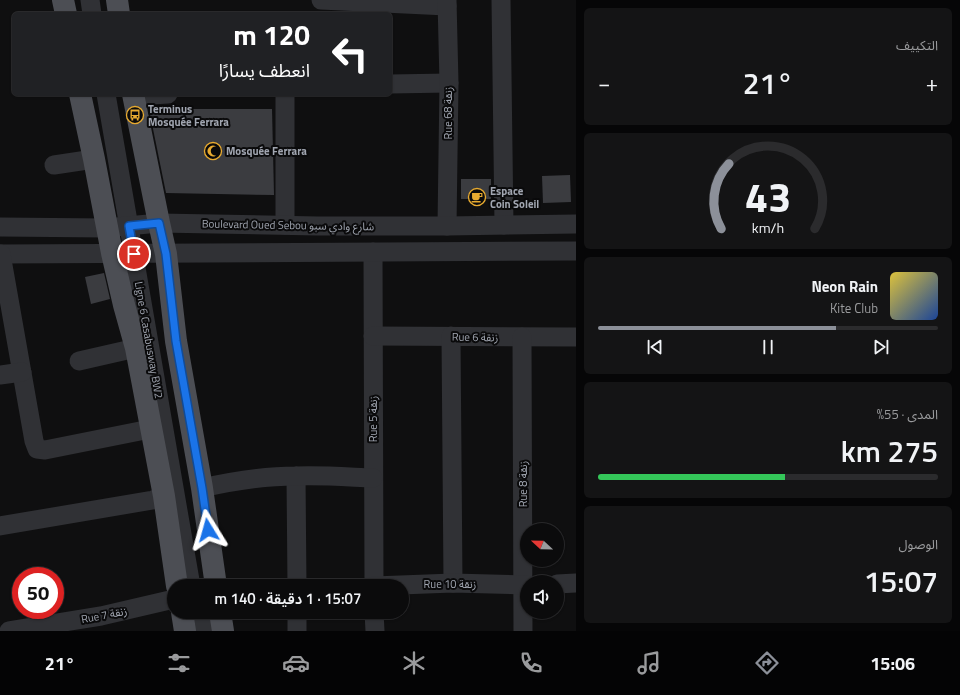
<!DOCTYPE html>
<html lang="ar">
<meta charset="utf-8">
<style>
:root{--surface:#0b0b0c;--page:#141415;--text:#f1f3f6;--muted:#9a9b9d;--line:#2b2b2d;--accent:#8c9099}
body{margin:0;font-family:"Titillium Web","Noto Sans Arabic",sans-serif;background:var(--page);color:var(--text);direction:rtl;height:100vh;display:flex;flex-direction:column;font-size:15px;white-space:nowrap}
*{box-sizing:border-box;margin:0}
p{font-size:13px;color:var(--muted)}
.icon{flex:none;width:22px;height:22px;fill:none;stroke:currentColor;stroke-width:2;stroke-linecap:round;stroke-linejoin:round}
.map{position:relative;flex:1;overflow:hidden;direction:ltr}
.panel{display:flex;flex-direction:column;gap:8px;padding:8px;background:#060607;width:384px}
.panel>*{flex:none}
.hud{position:absolute;left:12px;top:12px;width:380px;height:84px;border-radius:6px;box-shadow:0 1px 3px #0004,0 0 0 1px var(--line);direction:rtl;background:#202124;color:#fff;overflow:hidden}
.needle{width:26px;rotate:292deg}
.controls{position:absolute;left:520px;top:523px;display:grid;gap:8px}
.controls a{display:grid;place-items:center;width:44px;height:44px;border-radius:50%;background:var(--surface);box-shadow:0 1px 3px #0004,0 0 0 1px var(--line);font-size:20px}
.speed{position:absolute;left:12px;top:567px;display:flex;gap:8px;font-size:20px;font-weight:700;text-align:center}
.speed>*{display:grid;place-content:center;width:52px;height:52px;border-radius:50%;background:var(--surface);box-shadow:0 1px 3px #0004,0 0 0 1px var(--line);line-height:1}
.speed .limit{border:6px solid #d22;background:#fff;color:#111}
.pin{position:absolute;display:grid;place-items:center;width:34px;height:34px;color:#fff;margin:-17px;border:2px solid #fff;border-radius:50%;box-shadow:0 1px 4px #0007}
.me{position:absolute;width:44px;margin:-22px;rotate:352deg;stroke-linejoin:round;filter:drop-shadow(0 0 3px #0008)}
.turn{display:flex;align-items:center;gap:14px;height:84px;padding:0 16px;font-size:18px}
.turn .icon{width:52px;height:52px;stroke-width:2.5}
.turn b{display:block;font-size:28px;line-height:34px}
.big{font-size:30px;font-weight:600;line-height:1.1}
.panel .card{flex:1;display:flex;flex-direction:column;justify-content:center;gap:6px;min-width:0;padding:0 14px;border-radius:6px;background:var(--page)}
.panel .dial{align-items:center;gap:0}
.dial svg{height:104px;overflow:visible;fill:none;stroke:var(--line);stroke-width:7;stroke-linecap:round;text-anchor:middle}
.dial text{fill:var(--text);stroke:none}
.song{display:flex;align-items:center;gap:12px}
.cover{width:48px;height:48px;border-radius:6px;background:linear-gradient(135deg,hsl(50 70% 55%),hsl(220 70% 35%))}
.played{height:4px;border-radius:2px;background:linear-gradient(90deg,var(--accent) 70%,var(--line) 70%)}
.keys{display:flex;justify-content:space-around;direction:ltr}
.heat{display:flex;justify-content:space-between;align-items:center;font-size:22px;direction:ltr}
.charge{height:6px;border-radius:3px;background:linear-gradient(90deg,#34c759 55%,var(--line) 0)}
.trip{position:absolute;left:167px;top:579px;width:242px;height:40px;border-radius:20px;background:var(--surface);box-shadow:0 1px 3px #0004,0 0 0 1px var(--line);font-weight:600;line-height:40px;text-align:center;direction:rtl}
.menu{display:flex;height:64px;justify-content:space-around;align-items:center;background:#040405;color:var(--muted)}
.menu .icon{width:28px;height:28px}
.menu .current{color:var(--accent)}
.menu b{font-size:18px;color:var(--text)}
main{display:flex;flex:1;min-height:0}
.map>svg:first-child{display:block}
</style>
<main>
<section class="panel">
<div class="card"><p>التكييف</p>
<div class="heat"><a>−</a><b class="big">21°</b><a>+</a></div>
</div>
<div class="card dial"><svg viewBox="0 0 100 80">
<path d="M14 69A42 42 0 1 1 86 69"/>
<path d="M14 69A42 42 0 0 1 20 19" stroke="#8c9099"/>
<text x="50" y="56" font-size="32" font-weight="700">43</text>
<text x="50" y="72" font-size="11">km/h</text>
</svg></div>
<div class="card">
<div class="song"><i class="cover"></i><div><b>Neon Rain</b><p>Kite Club</p></div></div>
<div class="played"></div>
<div class="keys"><svg class="icon" aria-label="previous" viewBox="0 0 24 24"><path d="M18 5L8 12l10 7zM5 5v14"/></svg><svg class="icon" aria-label="pause" viewBox="0 0 24 24"><path d="M8 5v14M16 5v14"/></svg><svg class="icon" aria-label="next" viewBox="0 0 24 24"><path d="M6 5l10 7-10 7zM19 5v14"/></svg></div>
</div>
<div class="card"><p>المدى · 55%</p><b class="big">275 km</b><div class="charge"></div></div>
<div class="card"><p>الوصول</p><b class="big">15:07</b></div>
</section>
<div class="map">
<svg width="576" height="631" viewBox="0 0 576 631">
<rect width="100%" height="100%" fill="#0f0f10"/>
<g fill="#3b3c40">
<polygon points="149,109 272,109 274,195 166,193"/>
<polygon points="570,175 571,202 543,203 542,176"/>
<rect x="461" y="179" width="30" height="20"/>
<polygon points="104,273 110,299 91,304 85,277"/>
</g>
<g fill="none" stroke-linecap="round" stroke-linejoin="round">
<g stroke="#303135" stroke-width="19">
<polyline points="90,0 92,14"/>
<polyline points="321,0 447,6"/>
<polyline points="501,0 504,225"/>
<polyline points="390,84 449,83"/>
<polyline points="106,94 191,586"/>
<polyline points="285,94 285,225"/>
<polyline points="134,96 168,94"/>
<polyline points="54,165 94,159"/>
<polyline points="447,226 449,83 447,0"/>
<polyline points="0,227 106,228 159,223 318,226 447,226 576,224"/>
<polyline points="373,252 374,586"/>
<polyline points="0,254 576,251"/>
<polyline points="1,254 34,441 37,449 45,450 150,429"/>
<polyline points="373,336 576,337"/>
<polyline points="451,336 453,583"/>
<polyline points="522,337 523,631"/>
<polyline points="79,361 136,348"/>
<polyline points="0,375 22,372"/>
<polyline points="296,476 297,586"/>
<path d="M 202,488 C 233,481 265,476 296,476 C 322,475 348,477 373,478"/>
<polyline points="0,526 153,500 164,496"/>
<polyline points="557,584 576,583"/>
<polyline points="374,586 453,583 527,585"/>
<polyline points="202,612 204,631"/>
<polyline points="374,612 375,631"/>
<polyline points="9,631 101,616 174,599"/>
<polyline points="297,631 297,612"/>
</g>
<g stroke="#4c4e54" stroke-width="22">
<polyline points="63,0 66,14"/>
<polyline points="117,0 119,14"/>
<polyline points="80,94 94,159 112,253 124,305 136,348 164,496 177,586"/>
<polyline points="133,94 159,223 166,254 176,341 202,488 216,586"/>
<polyline points="182,612 185,631"/>
<polyline points="220,612 223,631"/>
</g>
</g>
<g fill="none" stroke-linecap="round" stroke-linejoin="round">
<g stroke="#114b97" stroke-width="10">
<polyline id="route" points="134,254 129,226 159,223 166,254 176,341 202,488 208,530"/>
</g>
<use href="#route" stroke="#1a73e8" stroke-width="7"/>
</g>
<defs>
<g id="bus-ring" transform="scale(0.9)"><circle r="9.5" fill="#0a0a0b" stroke="#e7aa30" stroke-width="1.5"/><path d="M-5-6H5V4H4V6H2V4H-2V6H-4V4H-5ZM-3.5-4V0h7V-4ZM-3.5 1.2v1.5H-2V1.2ZM2 1.2v1.5H3.5V1.2Z" fill="#e7aa30"/></g>
<g id="mosque-ring" transform="scale(0.9)"><circle r="9.5" fill="#0a0a0b" stroke="#e7aa30" stroke-width="1.5"/><path d="M3.5-4.9A6 6 0 1 0 3.5 4.9A5 5 0 1 1 3.5-4.9Z" fill="#e7aa30"/></g>
<g id="cafe-ring" transform="scale(0.9)"><circle r="9.5" fill="#0a0a0b" stroke="#e7aa30" stroke-width="1.5"/><path d="M-5.5-4.5H6V0H3Q3 3.5 0 3.5H-2.5Q-5.5 3.5-5.5 0ZM3-3.2v2h1.7v-2ZM-6 4.5H4V6H-6Z" fill="#e7aa30"/></g>
</defs>
<g fill-rule="evenodd">
<use href="#bus-ring" x="135" y="115"/>
<use href="#mosque-ring" x="213" y="151"/>
<use href="#cafe-ring" x="477" y="197"/>
</g>
<g text-anchor="middle" dominant-baseline="central" stroke-width="4" stroke-linejoin="round" paint-order="stroke">
<g font-size="11" font-weight="bold" fill="#a1a6b1" stroke="#0a0a0b" text-anchor="start">
<text x="148" y="109">Terminus<tspan x="148" dy="13">Mosquée Ferrara</tspan></text>
<text x="226" y="151">Mosquée Ferrara</text>
<text x="490" y="191">Espace<tspan x="490" dy="13">Coin Soleil</tspan></text>
</g>
<g font-size="11" fill="#a1a6b1" stroke="#0a0a0b">
<text transform="translate(448 113) rotate(-90)">Rue 68 زنقة</text>
<text transform="translate(288 225) rotate(1)">Boulevard Oued Sebou شارع وادي سبو</text>
<text transform="translate(475 337) rotate(1)">Rue 6 زنقة</text>
<text transform="translate(149 340) rotate(80)">Ligne 6 Casabusway BW2</text>
<text transform="translate(373 419) rotate(-90)">Rue 5 زنقة</text>
<text transform="translate(523 484) rotate(-90)">Rue 8 زنقة</text>
<text x="450" y="584">Rue 10 زنقة</text>
<text transform="translate(104 615) rotate(-11)">Rue 7 زنقة</text>
</g>
</g>
</svg>
<div class="controls">
<a><svg class="needle" viewBox="-14 -14 28 28"><path d="M0-13l5 13h-10z" fill="#e53935"/><path d="M0 13l5-13h-10z" fill="#9a9b9d"/></svg></a>
<a><svg class="icon" aria-label="sound" viewBox="0 0 24 24"><path d="M4 9h4l5-4v14l-5-4H4zM17 9q2 3 0 6"/></svg></a>
</div>
<div class="speed"><div class="limit">50</div></div>
<div class="pin" style="left:134px;top:254px;background:#d93025"><svg class="icon" aria-label="arrive" viewBox="0 0 24 24"><path d="M6 21V4h12l-3 4 3 4H6"/></svg></div>
<svg class="me" style="left:208px;top:530px" viewBox="-20 -20 40 40"><path d="M0-17L14 15 0 8-14 15z" fill="#1a73e8" stroke="#fff" stroke-width="4"/></svg>
<div class="trip">15:07 · 1 دقيقة · 140 m</div>
<div class="hud">
<div class="turn"><svg class="icon" aria-label="left" viewBox="0 0 24 24"><path d="M17 20v-9H6M10 6l-5 5 5 5"/></svg><div><b>120 m</b>انعطف يسارًا</div></div>
</div>
</div>
</main>
<nav class="menu">
<b>15:06</b>
<svg class="icon current" aria-label="directions" viewBox="0 0 24 24"><path d="M12 3l9 9-9 9-9-9zM9 14v-3h6M13 9l2 2-2 2"/></svg>
<svg class="icon" aria-label="music" viewBox="0 0 24 24"><path d="M9 18V5l10-2v13"/><circle cx="6" cy="18" r="3"/><circle cx="16" cy="16" r="3"/></svg>
<svg class="icon" aria-label="phone" viewBox="0 0 24 24"><path d="M5 4h4l2 5-3 2q2 4 5 5l2-3 5 2v4C11 20 4 13 5 4z"/></svg>
<svg class="icon" aria-label="climate" viewBox="0 0 24 24"><path d="M12 3v18M4 7l16 10M4 17L20 7"/></svg>
<svg class="icon" aria-label="car" viewBox="0 0 24 24"><path d="M5 17H2v-5l4-1 3-4h7l3 4 3 1v5h-3M9 17h6M6 11h13"/><circle cx="7" cy="17" r="2"/><circle cx="17" cy="17" r="2"/></svg>
<svg class="icon" aria-label="filters" viewBox="0 0 24 24"><path d="M4 7h16M4 17h16"/><circle cx="9" cy="7" r="2"/><circle cx="15" cy="17" r="2"/></svg>
<b>21°</b>
</nav>
